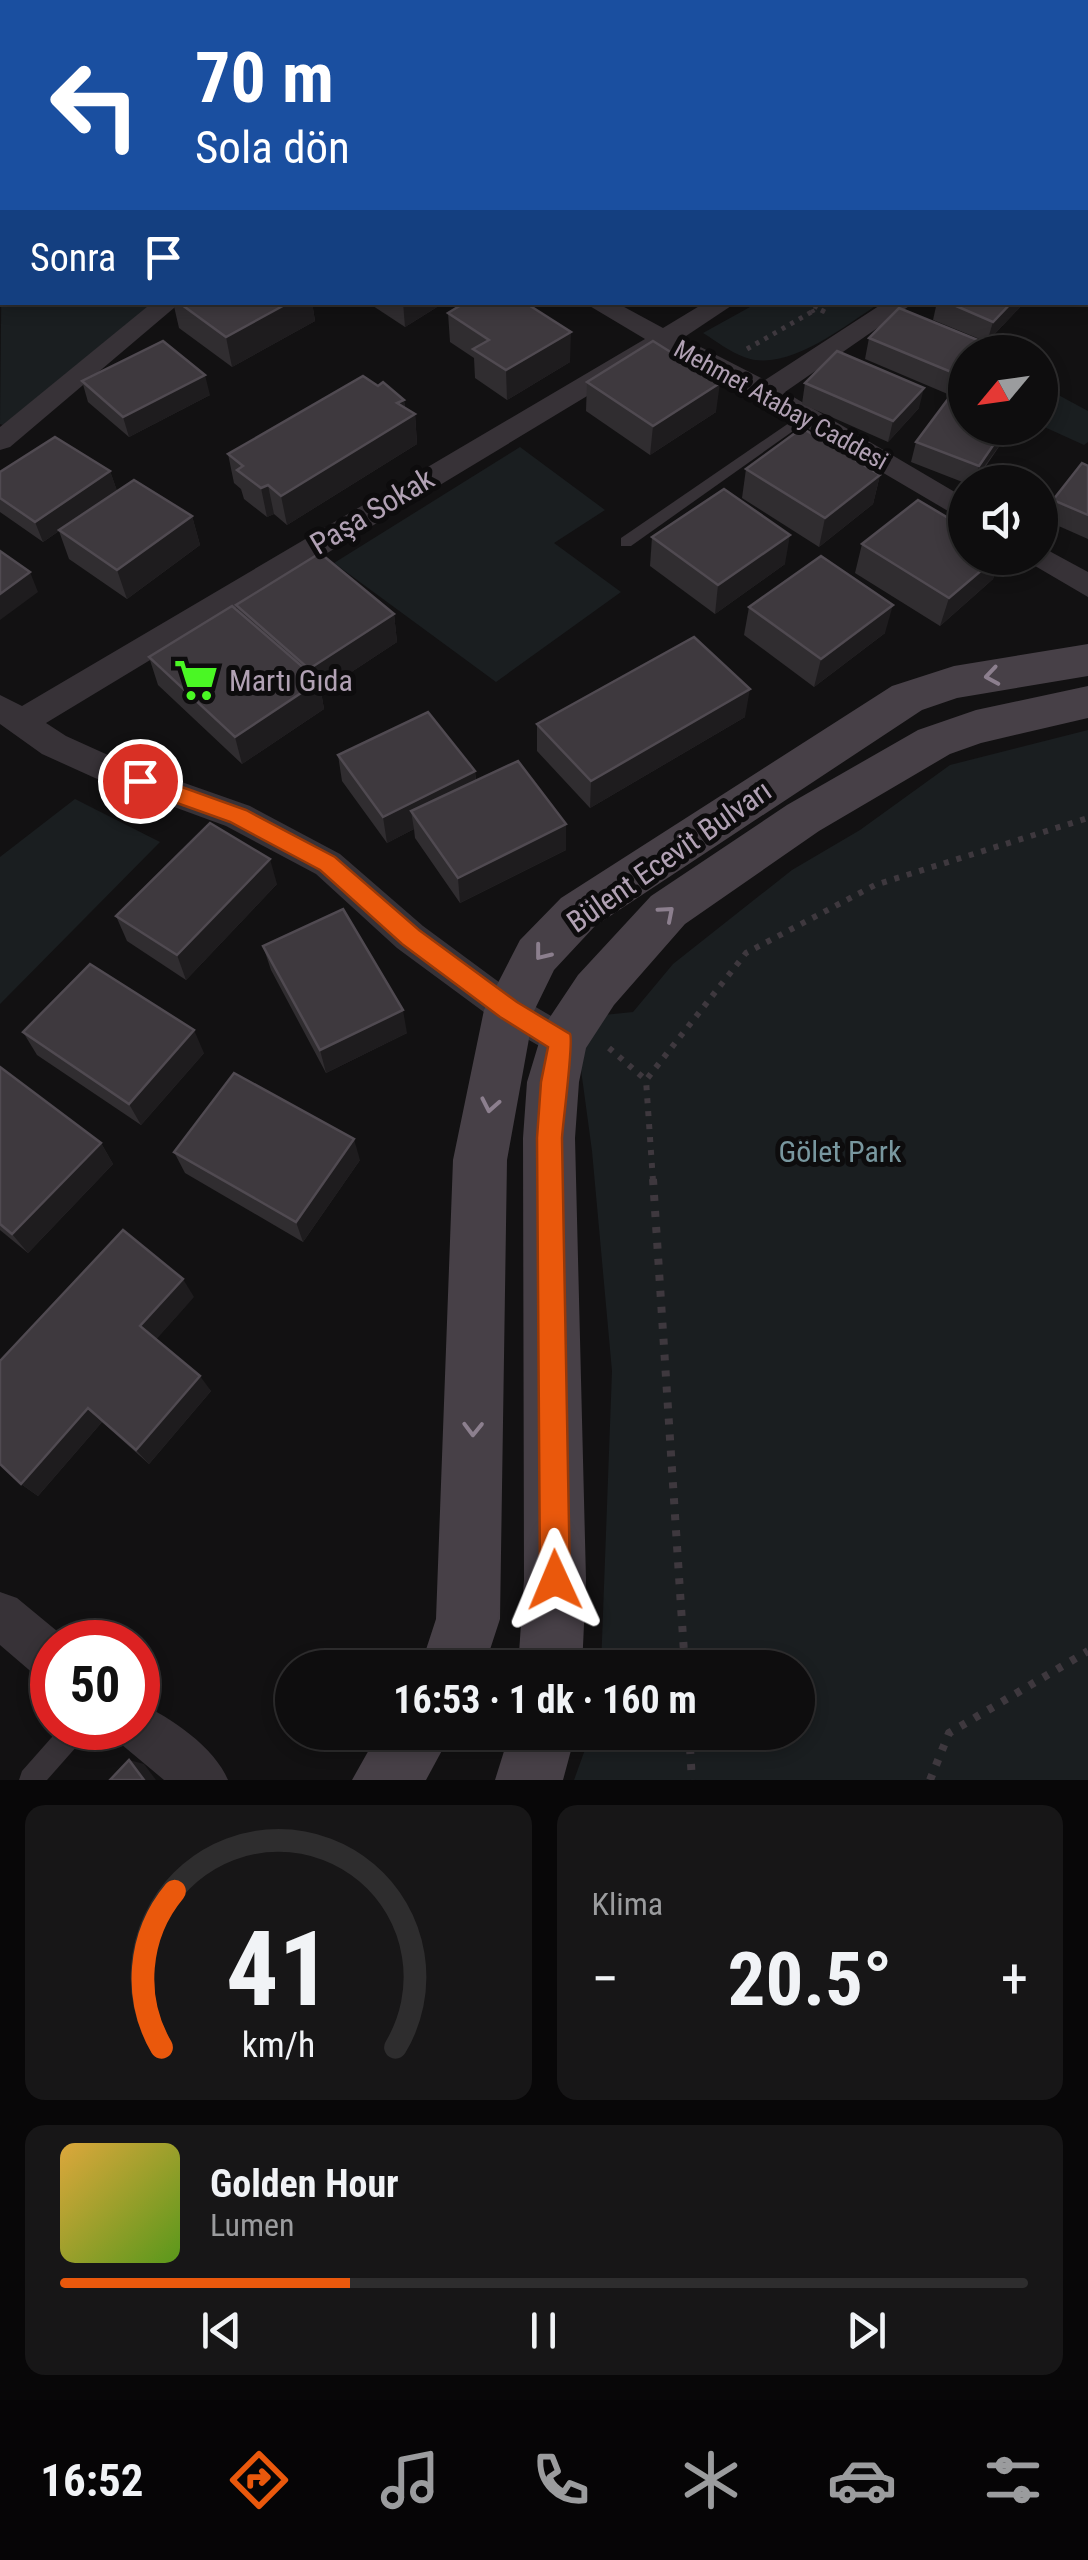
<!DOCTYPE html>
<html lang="tr">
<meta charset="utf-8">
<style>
:root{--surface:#0e0d0e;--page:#171617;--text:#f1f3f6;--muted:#9b9c9e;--line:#2e2d2e;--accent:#ea580c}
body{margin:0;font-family:"Roboto Condensed",sans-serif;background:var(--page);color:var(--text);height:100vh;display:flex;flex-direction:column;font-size:38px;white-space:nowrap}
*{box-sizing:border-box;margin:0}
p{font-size:32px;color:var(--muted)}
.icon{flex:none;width:55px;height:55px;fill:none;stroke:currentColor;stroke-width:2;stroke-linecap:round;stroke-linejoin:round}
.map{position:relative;height:1780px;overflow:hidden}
.sheet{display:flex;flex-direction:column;gap:25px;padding:25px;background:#080708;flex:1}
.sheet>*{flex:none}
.top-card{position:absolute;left:0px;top:0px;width:1090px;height:305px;box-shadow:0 5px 15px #0003,0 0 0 2px var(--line);background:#1a4fa0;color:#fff;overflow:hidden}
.needle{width:65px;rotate:241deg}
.tools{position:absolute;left:948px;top:335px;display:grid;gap:20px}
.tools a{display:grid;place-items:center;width:110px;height:110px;border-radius:50%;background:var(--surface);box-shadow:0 5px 15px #0003,0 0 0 2px var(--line);font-size:50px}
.speed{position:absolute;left:30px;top:1620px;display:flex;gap:20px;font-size:50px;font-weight:700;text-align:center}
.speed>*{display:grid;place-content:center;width:130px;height:130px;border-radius:50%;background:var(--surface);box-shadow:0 5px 15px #0003,0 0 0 2px var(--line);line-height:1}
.speed .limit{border:15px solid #d22;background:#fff;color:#111}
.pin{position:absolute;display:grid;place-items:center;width:85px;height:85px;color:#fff;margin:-42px;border:5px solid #fff;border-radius:50%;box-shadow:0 2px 10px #0007}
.me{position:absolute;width:110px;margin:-55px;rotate:359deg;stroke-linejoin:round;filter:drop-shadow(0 0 8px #0008)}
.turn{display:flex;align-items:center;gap:35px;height:210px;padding:0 30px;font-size:45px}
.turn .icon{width:130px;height:130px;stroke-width:2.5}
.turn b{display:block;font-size:70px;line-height:85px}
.then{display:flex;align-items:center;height:95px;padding:0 30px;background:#0003;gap:20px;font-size:38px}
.big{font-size:75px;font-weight:700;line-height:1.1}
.sheet .widget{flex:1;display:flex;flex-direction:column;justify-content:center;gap:15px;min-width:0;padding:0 35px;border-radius:20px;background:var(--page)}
.sheet .dial{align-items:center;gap:0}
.dial svg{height:260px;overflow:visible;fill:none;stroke:var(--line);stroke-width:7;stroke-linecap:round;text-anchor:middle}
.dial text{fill:var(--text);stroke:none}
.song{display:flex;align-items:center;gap:30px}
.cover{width:120px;height:120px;border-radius:15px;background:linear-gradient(135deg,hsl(40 70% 55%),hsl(90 70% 35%))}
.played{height:10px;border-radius:5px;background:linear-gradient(90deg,var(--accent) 30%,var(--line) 30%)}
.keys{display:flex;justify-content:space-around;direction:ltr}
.heat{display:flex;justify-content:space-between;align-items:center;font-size:55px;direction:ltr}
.sheet .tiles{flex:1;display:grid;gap:25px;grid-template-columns:1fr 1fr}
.widget:last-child{grid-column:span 2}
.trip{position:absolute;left:275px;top:1650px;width:540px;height:100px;border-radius:50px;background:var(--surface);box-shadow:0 5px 15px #0003,0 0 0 2px var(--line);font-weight:700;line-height:100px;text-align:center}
.menu{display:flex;height:160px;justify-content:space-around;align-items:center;background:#060506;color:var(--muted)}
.menu .icon{width:70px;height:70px}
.menu .on{color:var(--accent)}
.menu b{font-size:45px;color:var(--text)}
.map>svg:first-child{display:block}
</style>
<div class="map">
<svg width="1088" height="1780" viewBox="0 0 1088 1780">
<rect width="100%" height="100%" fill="#121112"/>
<g fill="#1a1e20">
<polygon points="2,227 2,302 153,303 3,425 0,424"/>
<path d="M 759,302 L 880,302 L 880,303 C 847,324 787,374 744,357 C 730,352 716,341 703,333 Z"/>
<polygon points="1051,391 1088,411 1088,442 1084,445 1040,425 1040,401"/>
<polygon points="520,447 605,510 554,543 621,592 496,682 334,563"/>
<polygon points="1088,730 1088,1780 574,1780 591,1733 798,1732 798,1668 601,1667 612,1371 592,1151 574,1018 633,1012 673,964 792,870 860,830 950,765"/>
<polygon points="75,799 160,842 0,1004 0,857"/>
</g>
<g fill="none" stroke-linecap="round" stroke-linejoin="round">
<g stroke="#3e383e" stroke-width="4" stroke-dasharray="4 5" stroke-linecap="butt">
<polyline points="806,302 825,312"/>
<polyline points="811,312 815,310"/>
</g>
<g stroke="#3e383e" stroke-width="5" stroke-dasharray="4 6" stroke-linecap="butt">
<polyline points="821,310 829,314"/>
<polyline points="747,349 815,310"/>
</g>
<g stroke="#3e383e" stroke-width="6" stroke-dasharray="5 8" stroke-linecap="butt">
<polyline points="609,1048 646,1080"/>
<polyline points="653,1181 646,1080 746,953 875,885 1088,818"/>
</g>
<g stroke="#3e383e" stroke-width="8" stroke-dasharray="6 10" stroke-linecap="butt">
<polyline points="653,1179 685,1668"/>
<polyline points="689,1732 692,1780"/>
<polyline points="930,1780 949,1733 1088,1651"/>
</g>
<g fill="#373237" fill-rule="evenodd">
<polygon points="993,0 1010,0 1011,2 996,2"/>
<polygon points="805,412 810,413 810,419 631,546 621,546 621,538"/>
<polygon points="60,1728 88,1728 85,1737 47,1780 19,1780 22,1771"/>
</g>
<g fill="#373237" fill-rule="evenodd">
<polygon points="28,0 51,0 52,2 29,2"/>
<polygon points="623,0 648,0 649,2 624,2"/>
<polygon points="153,302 181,302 10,447 0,450 0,427"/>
<polygon points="583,302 615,302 663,328 706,302 737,302 683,338 765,380 885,302 915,302 785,392 965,498 965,521 756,398 665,349 46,723 66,736 119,760 250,806 340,854 423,926 522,999 575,1030 581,1042 575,1054 562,1059 496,1021 397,948 316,874 226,826 95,778 42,754 0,724 0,695 22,706 645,339"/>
<polygon points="1040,546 1088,572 1088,597 1030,563 1026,558 1040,558"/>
<polygon points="0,1592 17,1598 69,1641 52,1642 52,1682 35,1675 0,1645"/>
<path d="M 138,1703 C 170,1716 215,1748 228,1780 L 164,1780 L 121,1744 L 114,1728 L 138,1728 Z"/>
</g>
<g fill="#474047" fill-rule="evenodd">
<polygon points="1088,644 1088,676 957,698 922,710 595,926 554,970 534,1011 507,1160 500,1619 484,1668 420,1668 436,1619 453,1160 484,1010 520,940 561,898 892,686 954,666"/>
<polygon points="1088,686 1088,718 981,743 950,754 819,831 685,924 614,1005 586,1048 579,1082 575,1138 586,1580 582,1668 518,1668 524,1580 523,1138 527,1082 544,1026 578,975 651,896 787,805 918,730 976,710"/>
<polygon points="379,1732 452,1732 426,1780 352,1780"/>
<polygon points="510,1732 576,1732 563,1780 495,1780"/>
</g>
</g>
<g fill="#302d30">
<polygon points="114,0 267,0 271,2 115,2"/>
<polygon points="513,0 606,0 605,2 513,2"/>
<polygon points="703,0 815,0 810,2 709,2"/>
<polygon points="173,302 312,302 315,321 232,367 179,328"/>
<polygon points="367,302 445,302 405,327"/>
<polygon points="937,302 1025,302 987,342 933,320"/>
<polygon points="448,313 570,362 507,400 475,378 474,358 450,342"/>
<polygon points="869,338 965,352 965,379 958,387 1011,429 975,482 965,483 911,462 916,442 950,395 865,359"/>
<polygon points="82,381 210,395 129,437 88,402"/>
<polygon points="587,382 716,412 650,455 586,411"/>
<polygon points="805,383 919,408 888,442 802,404"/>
<polygon points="378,386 404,400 405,408 415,414 417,444 287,525 274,514 267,517 244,499 241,489 234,483 228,454"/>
<polygon points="1088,466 1088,539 1045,520 1053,500"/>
<polygon points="746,469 880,475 873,504 819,547 742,498"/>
<polygon points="110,471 117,491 192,516 200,545 127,599 69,559 59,531 43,542 0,512 0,472"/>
<polygon points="652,537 785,564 715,614 650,566"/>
<polygon points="862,544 965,558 1001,558 993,579 940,626 855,573"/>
<polygon points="236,605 394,614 397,642 321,692 324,709 242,764 158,685 149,657 237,610"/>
<polygon points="749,607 885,633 814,687 744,635"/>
<polygon points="745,717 590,808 537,751 537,724"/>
<polygon points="338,755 475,771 476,781 566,850 460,903 415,838 414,829 387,843 342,781"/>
<polygon points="277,884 186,980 127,941 116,916"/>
<polygon points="263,946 407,1033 326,1073 271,970"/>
<polygon points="23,1032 204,1053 141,1125 37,1055"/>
<polygon points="0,1067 101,1143 113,1164 28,1253 0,1230"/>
<polygon points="174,1152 360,1160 303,1242 185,1173"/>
<polygon points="194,1297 156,1339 211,1391 149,1464 102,1422 38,1496 21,1484"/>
</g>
<g fill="#1e1c1e">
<polygon points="185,0 206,0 207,2 178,2"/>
<polygon points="359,0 376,0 370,2 360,2"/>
<polygon points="769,0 815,0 810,2 769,2"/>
<polygon points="2,88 2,112 0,114 0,89"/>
<polygon points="290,302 312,302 315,321 232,367 226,337"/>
<polygon points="403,302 445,302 405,327"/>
<polygon points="1012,302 1025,302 987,342 993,322"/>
<polygon points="571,332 570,362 507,400 506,370"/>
<polygon points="965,365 965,379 950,395 956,374"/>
<polygon points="205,375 210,395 129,437 123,417"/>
<polygon points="720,383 716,412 650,455 653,426"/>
<polygon points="924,388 919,408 888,442 893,421"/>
<polygon points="404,400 406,420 415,414 417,444 287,525 281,496 397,403"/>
<polygon points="1005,428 1012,428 973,482 979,466"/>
<polygon points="110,471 117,491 43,542 35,522"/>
<polygon points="880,475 873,504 819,547 825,518"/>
<polygon points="268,485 274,514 267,517 261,488"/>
<polygon points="192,516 200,545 127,599 117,570"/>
<polygon points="790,535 785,564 715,614 718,585"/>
<polygon points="996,558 1001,558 993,579 940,626 949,598"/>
<polygon points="30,572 38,592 0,620 0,594"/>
<polygon points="893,605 885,633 814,687 821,659"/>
<polygon points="394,614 397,642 321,692 324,709 242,764 235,737 312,686 309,669"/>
<polygon points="750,689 745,717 590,808 591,781"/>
<polygon points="475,771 477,798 411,811 414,829 387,843 383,817"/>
<polygon points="566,824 566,850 460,903 458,878"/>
<polygon points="270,859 277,884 186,980 177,955"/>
<polygon points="403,1010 407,1033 326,1073 320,1050"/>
<polygon points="194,1030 204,1053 141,1125 129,1104"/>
<polygon points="354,1139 360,1160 303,1242 296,1222"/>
<polygon points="101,1143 113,1164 28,1253 12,1234"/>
<polygon points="183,1279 194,1297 153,1343 140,1326"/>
<polygon points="200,1376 211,1391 149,1464 136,1450"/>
<polygon points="88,1408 102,1422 38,1496 21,1484"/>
<polygon points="129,1760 144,1764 156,1780 144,1780"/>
</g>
<g fill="#3e393e" stroke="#504a51" stroke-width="2.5">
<polygon points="134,0 185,0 178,2 138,2"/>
<polygon points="204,0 267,0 271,2 198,2"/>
<polygon points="487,0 496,0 501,2 482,2"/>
<polygon points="543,0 600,0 596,2 548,2"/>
<polygon points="926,0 985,0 991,2 921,2"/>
<polygon points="0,68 2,69 2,88 0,89"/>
<polygon points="178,302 290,302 226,337"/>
<polygon points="466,302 524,302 571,332 506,370 473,349 489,340 448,313"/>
<polygon points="947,302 1012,302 993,322"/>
<polygon points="899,308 985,343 976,352 965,352 965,365 956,374 869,338"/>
<polygon points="163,341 205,375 123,417 82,381"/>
<polygon points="653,341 720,383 653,426 587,382"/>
<polygon points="837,351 924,388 893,421 805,383"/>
<polygon points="363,376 378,386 383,382 404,400 397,403 415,414 281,496 268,485 261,488 237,470 243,466 228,454"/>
<polygon points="957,387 965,390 965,428 1005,428 979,466 916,442"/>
<polygon points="802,428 880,475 825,518 746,469"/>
<polygon points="55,437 110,471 35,522 0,498 0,472"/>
<polygon points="1082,463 1088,466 1088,515 1053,500"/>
<polygon points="134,480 192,516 117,570 59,530"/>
<polygon points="724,489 790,535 718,585 652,537"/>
<polygon points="918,500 965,528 965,558 996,558 949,598 862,544"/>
<polygon points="0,551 30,572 0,594"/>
<polygon points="320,553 394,614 309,669 236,605"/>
<polygon points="821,556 893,605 821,659 749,607"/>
<polygon points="232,606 319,681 235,737 149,657"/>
<polygon points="694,637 750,689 591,781 537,724"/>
<polygon points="428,712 475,771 383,817 338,755"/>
<polygon points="518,761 566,824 458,878 411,811"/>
<polygon points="210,823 270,859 177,955 116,916"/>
<polygon points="343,909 403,1010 320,1050 263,946"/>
<polygon points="90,964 194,1030 129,1104 23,1032"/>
<polygon points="0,1067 101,1143 12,1234 0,1224"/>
<polygon points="234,1073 354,1139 296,1222 174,1152"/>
<polygon points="123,1230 183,1279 140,1326 200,1376 136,1450 88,1408 21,1484 0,1464 0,1361"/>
<polygon points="129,1760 144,1780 110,1780"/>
</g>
<defs><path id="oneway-chevron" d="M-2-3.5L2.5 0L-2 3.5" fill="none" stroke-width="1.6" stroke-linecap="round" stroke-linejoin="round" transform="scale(2.5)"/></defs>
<g stroke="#8c7f8e">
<use href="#oneway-chevron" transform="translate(992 676) rotate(171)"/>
<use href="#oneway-chevron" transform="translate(667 913) rotate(-41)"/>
<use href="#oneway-chevron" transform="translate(542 953) rotate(128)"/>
<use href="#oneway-chevron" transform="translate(490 1105) rotate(101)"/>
<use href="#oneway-chevron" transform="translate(473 1429) rotate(91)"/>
</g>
<path fill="#ea580c" stroke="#983908" stroke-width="2.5" d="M 140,772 L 246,810 L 335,857 L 419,930 L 517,1002 L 570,1034 C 574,1041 563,1121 562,1138 L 570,1580 L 566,1590 L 555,1595 L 544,1590 L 540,1580 L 537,1138 L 541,1082 L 548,1047 L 500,1017 L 402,944 L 320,870 L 230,822 L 132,787 L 129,781 Z"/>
<defs>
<g id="supermarket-bare" transform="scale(3.45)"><path d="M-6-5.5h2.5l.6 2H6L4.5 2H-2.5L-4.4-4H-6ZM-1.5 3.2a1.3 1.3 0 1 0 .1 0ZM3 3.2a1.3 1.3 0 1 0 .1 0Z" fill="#4af724" stroke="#0d0c0d" stroke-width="2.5" paint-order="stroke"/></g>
</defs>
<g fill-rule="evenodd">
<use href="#supermarket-bare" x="196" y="680"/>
</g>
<g text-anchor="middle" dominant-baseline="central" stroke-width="10" stroke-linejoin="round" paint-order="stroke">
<g font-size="25" fill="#b1a1b4" stroke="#0d0c0d">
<text transform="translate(781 405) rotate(29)">Mehmet Atabay Caddesi</text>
</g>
<g font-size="30" fill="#b1a1b4" stroke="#0d0c0d">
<text transform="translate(372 511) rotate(-31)">Paşa Sokak</text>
<text transform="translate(669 856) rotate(-35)">Bülent Ecevit Bulvarı</text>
</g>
<g font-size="30" fill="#b1a1b4" stroke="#0d0c0d" text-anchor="start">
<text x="229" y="680">Martı Gıda</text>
</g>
<g font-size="30" fill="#78979f" stroke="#0d0c0d">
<text x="840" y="1151">Gölet Park</text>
</g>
</g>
</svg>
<div class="tools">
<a><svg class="needle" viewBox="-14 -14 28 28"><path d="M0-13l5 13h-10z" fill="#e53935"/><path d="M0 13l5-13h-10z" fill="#9b9c9e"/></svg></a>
<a><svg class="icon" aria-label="sound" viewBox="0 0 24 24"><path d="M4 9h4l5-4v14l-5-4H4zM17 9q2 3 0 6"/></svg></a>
</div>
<div class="speed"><div class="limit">50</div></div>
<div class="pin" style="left:140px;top:781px;background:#d93025"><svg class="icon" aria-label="arrive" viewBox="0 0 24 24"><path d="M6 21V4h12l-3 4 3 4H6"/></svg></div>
<svg class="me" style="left:555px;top:1580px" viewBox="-20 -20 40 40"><path d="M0-17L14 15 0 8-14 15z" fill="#ea580c" stroke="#fff" stroke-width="4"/></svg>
<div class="trip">16:53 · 1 dk · 160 m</div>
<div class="top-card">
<div class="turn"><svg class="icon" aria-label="left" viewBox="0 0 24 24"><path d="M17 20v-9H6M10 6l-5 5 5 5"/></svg><div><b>70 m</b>Sola dön</div></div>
<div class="then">Sonra<svg class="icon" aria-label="arrive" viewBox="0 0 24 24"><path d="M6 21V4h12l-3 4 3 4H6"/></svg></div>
</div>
</div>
<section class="sheet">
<div class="tiles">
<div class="widget dial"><svg viewBox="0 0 100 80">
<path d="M14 69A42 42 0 1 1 86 69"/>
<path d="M14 69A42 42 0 0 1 18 21" stroke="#ea580c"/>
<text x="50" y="56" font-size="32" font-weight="700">41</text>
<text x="50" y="72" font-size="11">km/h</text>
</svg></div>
<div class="widget"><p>Klima</p>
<div class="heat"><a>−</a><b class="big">20.5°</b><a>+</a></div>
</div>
<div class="widget">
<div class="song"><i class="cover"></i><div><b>Golden Hour</b><p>Lumen</p></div></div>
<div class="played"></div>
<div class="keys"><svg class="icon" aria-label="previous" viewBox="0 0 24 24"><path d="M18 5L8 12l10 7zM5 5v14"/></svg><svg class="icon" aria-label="pause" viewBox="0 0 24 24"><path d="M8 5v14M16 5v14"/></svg><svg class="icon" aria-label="next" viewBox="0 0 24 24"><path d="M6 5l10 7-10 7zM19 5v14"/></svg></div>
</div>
</div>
</section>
<nav class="menu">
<b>16:52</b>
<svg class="icon on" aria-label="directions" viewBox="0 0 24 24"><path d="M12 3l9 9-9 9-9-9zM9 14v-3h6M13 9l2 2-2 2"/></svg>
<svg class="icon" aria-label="music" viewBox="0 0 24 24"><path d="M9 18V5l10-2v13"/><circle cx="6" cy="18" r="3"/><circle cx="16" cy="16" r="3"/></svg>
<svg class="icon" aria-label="phone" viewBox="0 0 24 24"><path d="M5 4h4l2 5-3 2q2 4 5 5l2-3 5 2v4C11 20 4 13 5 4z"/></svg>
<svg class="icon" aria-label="climate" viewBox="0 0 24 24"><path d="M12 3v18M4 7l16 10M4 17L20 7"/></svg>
<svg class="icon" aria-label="car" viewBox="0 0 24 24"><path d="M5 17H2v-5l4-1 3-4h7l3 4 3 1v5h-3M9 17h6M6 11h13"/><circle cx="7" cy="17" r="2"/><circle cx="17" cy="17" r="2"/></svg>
<svg class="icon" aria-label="filters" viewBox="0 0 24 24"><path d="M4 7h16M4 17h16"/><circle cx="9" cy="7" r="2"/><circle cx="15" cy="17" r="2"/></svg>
</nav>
